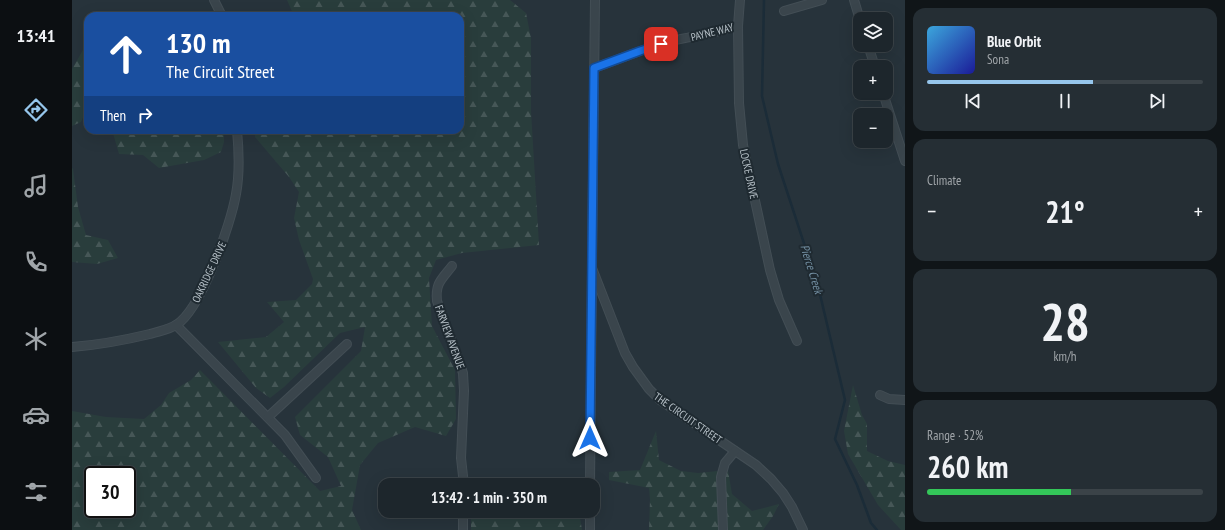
<!DOCTYPE html>
<meta charset="utf-8">
<style>
:root{--surface:#1d262c;--page:#252e34;--text:#f1f3f6;--muted:#a0a5a9;--line:#3b4348;--accent:#96c6ec}
body{margin:0;font-family:"PT Sans Narrow",sans-serif;background:var(--page);color:var(--text);height:100vh;display:flex;flex-direction:column;font-size:15px;white-space:nowrap}
*{box-sizing:border-box;margin:0}
p{font-size:13px;color:var(--muted)}
.icon{flex:none;width:22px;height:22px;fill:none;stroke:currentColor;stroke-width:2;stroke-linecap:round;stroke-linejoin:round}
.map{position:relative;flex:1;overflow:hidden}
.drawer{display:flex;flex-direction:column;gap:8px;padding:8px;background:#101518;width:320px}
.drawer>*{flex:none}
.banner{position:absolute;left:12px;top:12px;width:380px;height:122px;border-radius:12px;box-shadow:0 4px 16px #0002,0 0 0 1px var(--line);background:#1a4fa0;color:#fff;overflow:hidden}
.tools{position:absolute;left:781px;top:12px;display:grid;gap:8px}
.tools a{display:grid;place-items:center;width:40px;height:40px;border-radius:8px;background:var(--surface);box-shadow:0 4px 16px #0002,0 0 0 1px var(--line);font-size:20px}
.speed{position:absolute;left:12px;top:466px;display:flex;gap:8px;font-size:20px;font-weight:700;text-align:center}
.speed>*{display:grid;place-content:center;width:52px;height:52px;border-radius:50%;background:var(--surface);box-shadow:0 4px 16px #0002,0 0 0 1px var(--line);line-height:1}
.speed .limit{border:2px solid #111;border-radius:6px;background:#fff;color:#111}
.pin{position:absolute;display:grid;place-items:center;width:34px;height:34px;color:#fff;margin:-17px;border-radius:8px;box-shadow:0 2px 6px #0006}
.me{position:absolute;width:44px;margin:-22px;rotate:0deg;stroke-linejoin:round;filter:drop-shadow(0 0 3px #0008)}
.turn{display:flex;align-items:center;gap:14px;height:84px;padding:0 16px;font-size:18px}
.turn .icon{width:52px;height:52px;stroke-width:2.5}
.turn b{display:block;font-size:28px;line-height:34px}
.then{display:flex;align-items:center;height:38px;padding:0 16px;background:#0003;gap:8px;font-size:15px}
.big{font-size:30px;font-weight:700;line-height:1.1}
.drawer .card{flex:1;display:flex;flex-direction:column;justify-content:center;gap:6px;min-width:0;padding:0 14px;border-radius:12px;background:var(--page)}
.drawer .dial{align-items:center;gap:0}
.dial b{font-size:52px;line-height:1}
.song{display:flex;align-items:center;gap:12px}
.cover{width:48px;height:48px;border-radius:6px;background:linear-gradient(135deg,hsl(200 70% 55%),hsl(240 70% 35%))}
.played{height:4px;border-radius:2px;background:linear-gradient(90deg,var(--accent) 60%,var(--line) 60%)}
.keys{display:flex;justify-content:space-around;direction:ltr}
.heat{display:flex;justify-content:space-between;align-items:center;font-size:22px;direction:ltr}
.charge{height:6px;border-radius:3px;background:linear-gradient(90deg,#34c759 52%,var(--line) 0)}
.trip{position:absolute;left:306px;top:478px;width:222px;height:40px;border-radius:12px;background:var(--surface);box-shadow:0 4px 16px #0002,0 0 0 1px var(--line);font-weight:700;line-height:40px;text-align:center}
main{display:flex;flex:1;min-height:0}
.tab-bar{display:flex;flex-direction:column;width:72px;justify-content:space-around;align-items:center;background:#0c0f12;color:var(--muted)}
.tab-bar .icon{width:28px;height:28px}
.tab-bar .on{color:var(--accent)}
.tab-bar b{font-size:18px;color:var(--text)}
.map>svg:first-child{display:block}
</style>
<main>
<nav class="tab-bar">
<b>13:41</b>
<svg class="icon on" aria-label="directions" viewBox="0 0 24 24"><path d="M12 3l9 9-9 9-9-9zM9 14v-3h6M13 9l2 2-2 2"/></svg>
<svg class="icon" aria-label="music" viewBox="0 0 24 24"><path d="M9 18V5l10-2v13"/><circle cx="6" cy="18" r="3"/><circle cx="16" cy="16" r="3"/></svg>
<svg class="icon" aria-label="phone" viewBox="0 0 24 24"><path d="M5 4h4l2 5-3 2q2 4 5 5l2-3 5 2v4C11 20 4 13 5 4z"/></svg>
<svg class="icon" aria-label="climate" viewBox="0 0 24 24"><path d="M12 3v18M4 7l16 10M4 17L20 7"/></svg>
<svg class="icon" aria-label="car" viewBox="0 0 24 24"><path d="M5 17H2v-5l4-1 3-4h7l3 4 3 1v5h-3M9 17h6M6 11h13"/><circle cx="7" cy="17" r="2"/><circle cx="17" cy="17" r="2"/></svg>
<svg class="icon" aria-label="filters" viewBox="0 0 24 24"><path d="M4 7h16M4 17h16"/><circle cx="9" cy="7" r="2"/><circle cx="15" cy="17" r="2"/></svg>
</nav>
<div class="map">
<svg width="833" height="530" viewBox="0 0 833 530">
<defs>
<pattern id="forest-firs" width="22" height="20" patternUnits="userSpaceOnUse"><rect width="22" height="20" fill="#293d3c"/><path d="M5 1l3.5 6h-7zM16 11l3.5 6h-7z" fill="#465757"/></pattern>
</defs>
<rect width="100%" height="100%" fill="#27333b"/>
<g fill="url(#forest-firs)" fill-rule="evenodd">
<path d="M 215,0 L 438,0 L 454,13 L 459,38 L 459,111 L 467,245 L 390,253 L 364,260 L 357,278 L 360,326 L 383,370 L 384,419 L 374,436 L 343,427 L 306,443 L 288,465 L 280,510 L 289,530 L 0,530 L 0,411 L 34,417 L 72,419 L 89,405 L 97,393 L 119,380 L 128,370 L 248,491 L 269,486 L 256,457 L 228,435 L 223,417 L 289,351 L 293,327 L 268,333 L 212,387 L 198,398 L 184,388 L 146,342 L 194,337 L 212,322 L 195,302 L 224,300 L 240,284 L 241,279 L 227,240 L 222,218 L 227,192 L 217,177 L 183,137 L 183,130 L 388,130 L 388,16 L 222,16 ZM 21,475 L 55,475 L 55,509 L 21,509 Z"/>
<polygon points="15,43 16,43 16,106 9,122 0,126 0,69"/>
<polygon points="45,130 152,130 152,142 149,152 132,160 87,168 71,155 47,154 41,133"/>
<polygon points="0,168 1,169 6,207 14,235 36,240 46,258 25,264 0,262"/>
<polygon points="781,385 790,415 795,424 795,451 816,461 833,465 833,530 829,530 806,505 776,454 772,431"/>
<polygon points="584,431 587,460 609,471 626,473 656,470 660,494 680,511 707,504 701,516 691,530 577,530 578,500 577,488 537,480 537,472 568,470"/>
<polygon points="399,511 507,511 510,530 399,530"/>
</g>
<g fill="none" stroke-linecap="round" stroke-linejoin="round">
<polyline stroke="#1b2c38" stroke-width="2.5" points="692,0 690,96 706,164 746,286 773,400 763,439 785,485 799,523 805,530"/>
<g stroke="#434e55" stroke-width="10">
<g id="street">
<polyline points="142,0 150,16"/>
<polyline points="523,0 520,268 553,353 561,367 577,389 588,400 684,465 699,479 711,493 720,507 731,530"/>
<polyline points="668,0 666,26 667,103 671,145 698,270 707,300 725,341"/>
<polyline points="782,0 788,20"/>
<polyline points="712,11 750,0"/>
<polyline points="796,45 803,67"/>
<path d="M 522,68 C 548,59 573,48 600,41 C 622,36 644,33 666,26"/>
<polyline points="811,93 833,161"/>
<path d="M 380,266 C 370,279 363,283 365,301 L 391,373 L 392,391 L 389,458 L 392,485"/>
<polyline points="104,325 213,435 244,478"/>
<path d="M 0,347 C 26,345 53,340 78,334 C 87,331 96,330 104,325 C 129,310 159,224 164,194 C 168,173 167,151 165,130"/>
<polyline points="808,395 817,399 833,400"/>
<polyline points="196,417 275,344"/>
<polyline points="518,485 520,272"/>
<polyline points="518,511 518,530"/>
<polyline points="391,530 391,511"/>
<polyline points="651,530 649,477 653,463 663,451"/>
</g>
</g>
<use href="#street" stroke="#3a454c" stroke-width="8"/>
</g>
<g fill="none" stroke-linecap="round" stroke-linejoin="round">
<g stroke="#114b97" stroke-width="10">
<polyline id="route" points="518,438 522,68 568,51 589,44"/>
</g>
<use href="#route" stroke="#1a73e8" stroke-width="7"/>
</g>
<g text-anchor="middle" dominant-baseline="central" stroke-width="4" stroke-linejoin="round" paint-order="stroke">
<g font-size="11" fill="#b6c0c7" stroke="#1f2a31">
<text transform="translate(640 32) rotate(-14)">PAYNE WAY</text>
<text transform="translate(677 174) rotate(78)">LOCKE DRIVE</text>
<text transform="translate(137 272) rotate(-65)">OAKRIDGE DRIVE</text>
<text transform="translate(378 337) rotate(70)">FARVIEW AVENUE</text>
<text transform="translate(616 418) rotate(35)">THE CIRCUIT STREET</text>
</g>
<g font-size="12" font-style="italic" fill="#738fa2" stroke="#1f2a31">
<text transform="translate(740 269) rotate(73)">Pierce Creek</text>
</g>
</g>
</svg>
<div class="tools">
<a><svg class="icon" aria-label="layers" viewBox="0 0 24 24"><path d="M12 4l9 5-9 5-9-5zM3 14l9 5 9-5"/></svg></a>
<a>+</a>
<a>−</a>
</div>
<div class="speed"><div class="limit">30</div></div>
<div class="pin" style="left:589px;top:44px;background:#d93025"><svg class="icon" aria-label="arrive" viewBox="0 0 24 24"><path d="M6 21V4h12l-3 4 3 4H6"/></svg></div>
<svg class="me" style="left:518px;top:438px" viewBox="-20 -20 40 40"><path d="M0-17L14 15 0 8-14 15z" fill="#1a73e8" stroke="#fff" stroke-width="4"/></svg>
<div class="trip">13:42 · 1 min · 350 m</div>
<div class="banner">
<div class="turn"><svg class="icon" aria-label="ahead" viewBox="0 0 24 24"><path d="M12 20V5M6 11l6-6 6 6"/></svg><div><b>130 m</b>The Circuit Street</div></div>
<div class="then">Then<svg class="icon" aria-label="right" viewBox="0 0 24 24"><path d="M7 20v-9h11M14 6l5 5-5 5"/></svg></div>
</div>
</div>
<section class="drawer">
<div class="card">
<div class="song"><i class="cover"></i><div><b>Blue Orbit</b><p>Sona</p></div></div>
<div class="played"></div>
<div class="keys"><svg class="icon" aria-label="previous" viewBox="0 0 24 24"><path d="M18 5L8 12l10 7zM5 5v14"/></svg><svg class="icon" aria-label="pause" viewBox="0 0 24 24"><path d="M8 5v14M16 5v14"/></svg><svg class="icon" aria-label="next" viewBox="0 0 24 24"><path d="M6 5l10 7-10 7zM19 5v14"/></svg></div>
</div>
<div class="card"><p>Climate</p>
<div class="heat"><a>−</a><b class="big">21°</b><a>+</a></div>
</div>
<div class="card dial"><b>28</b><p>km/h</p></div>
<div class="card"><p>Range · 52%</p><b class="big">260 km</b><div class="charge"></div></div>
</section>
</main>
